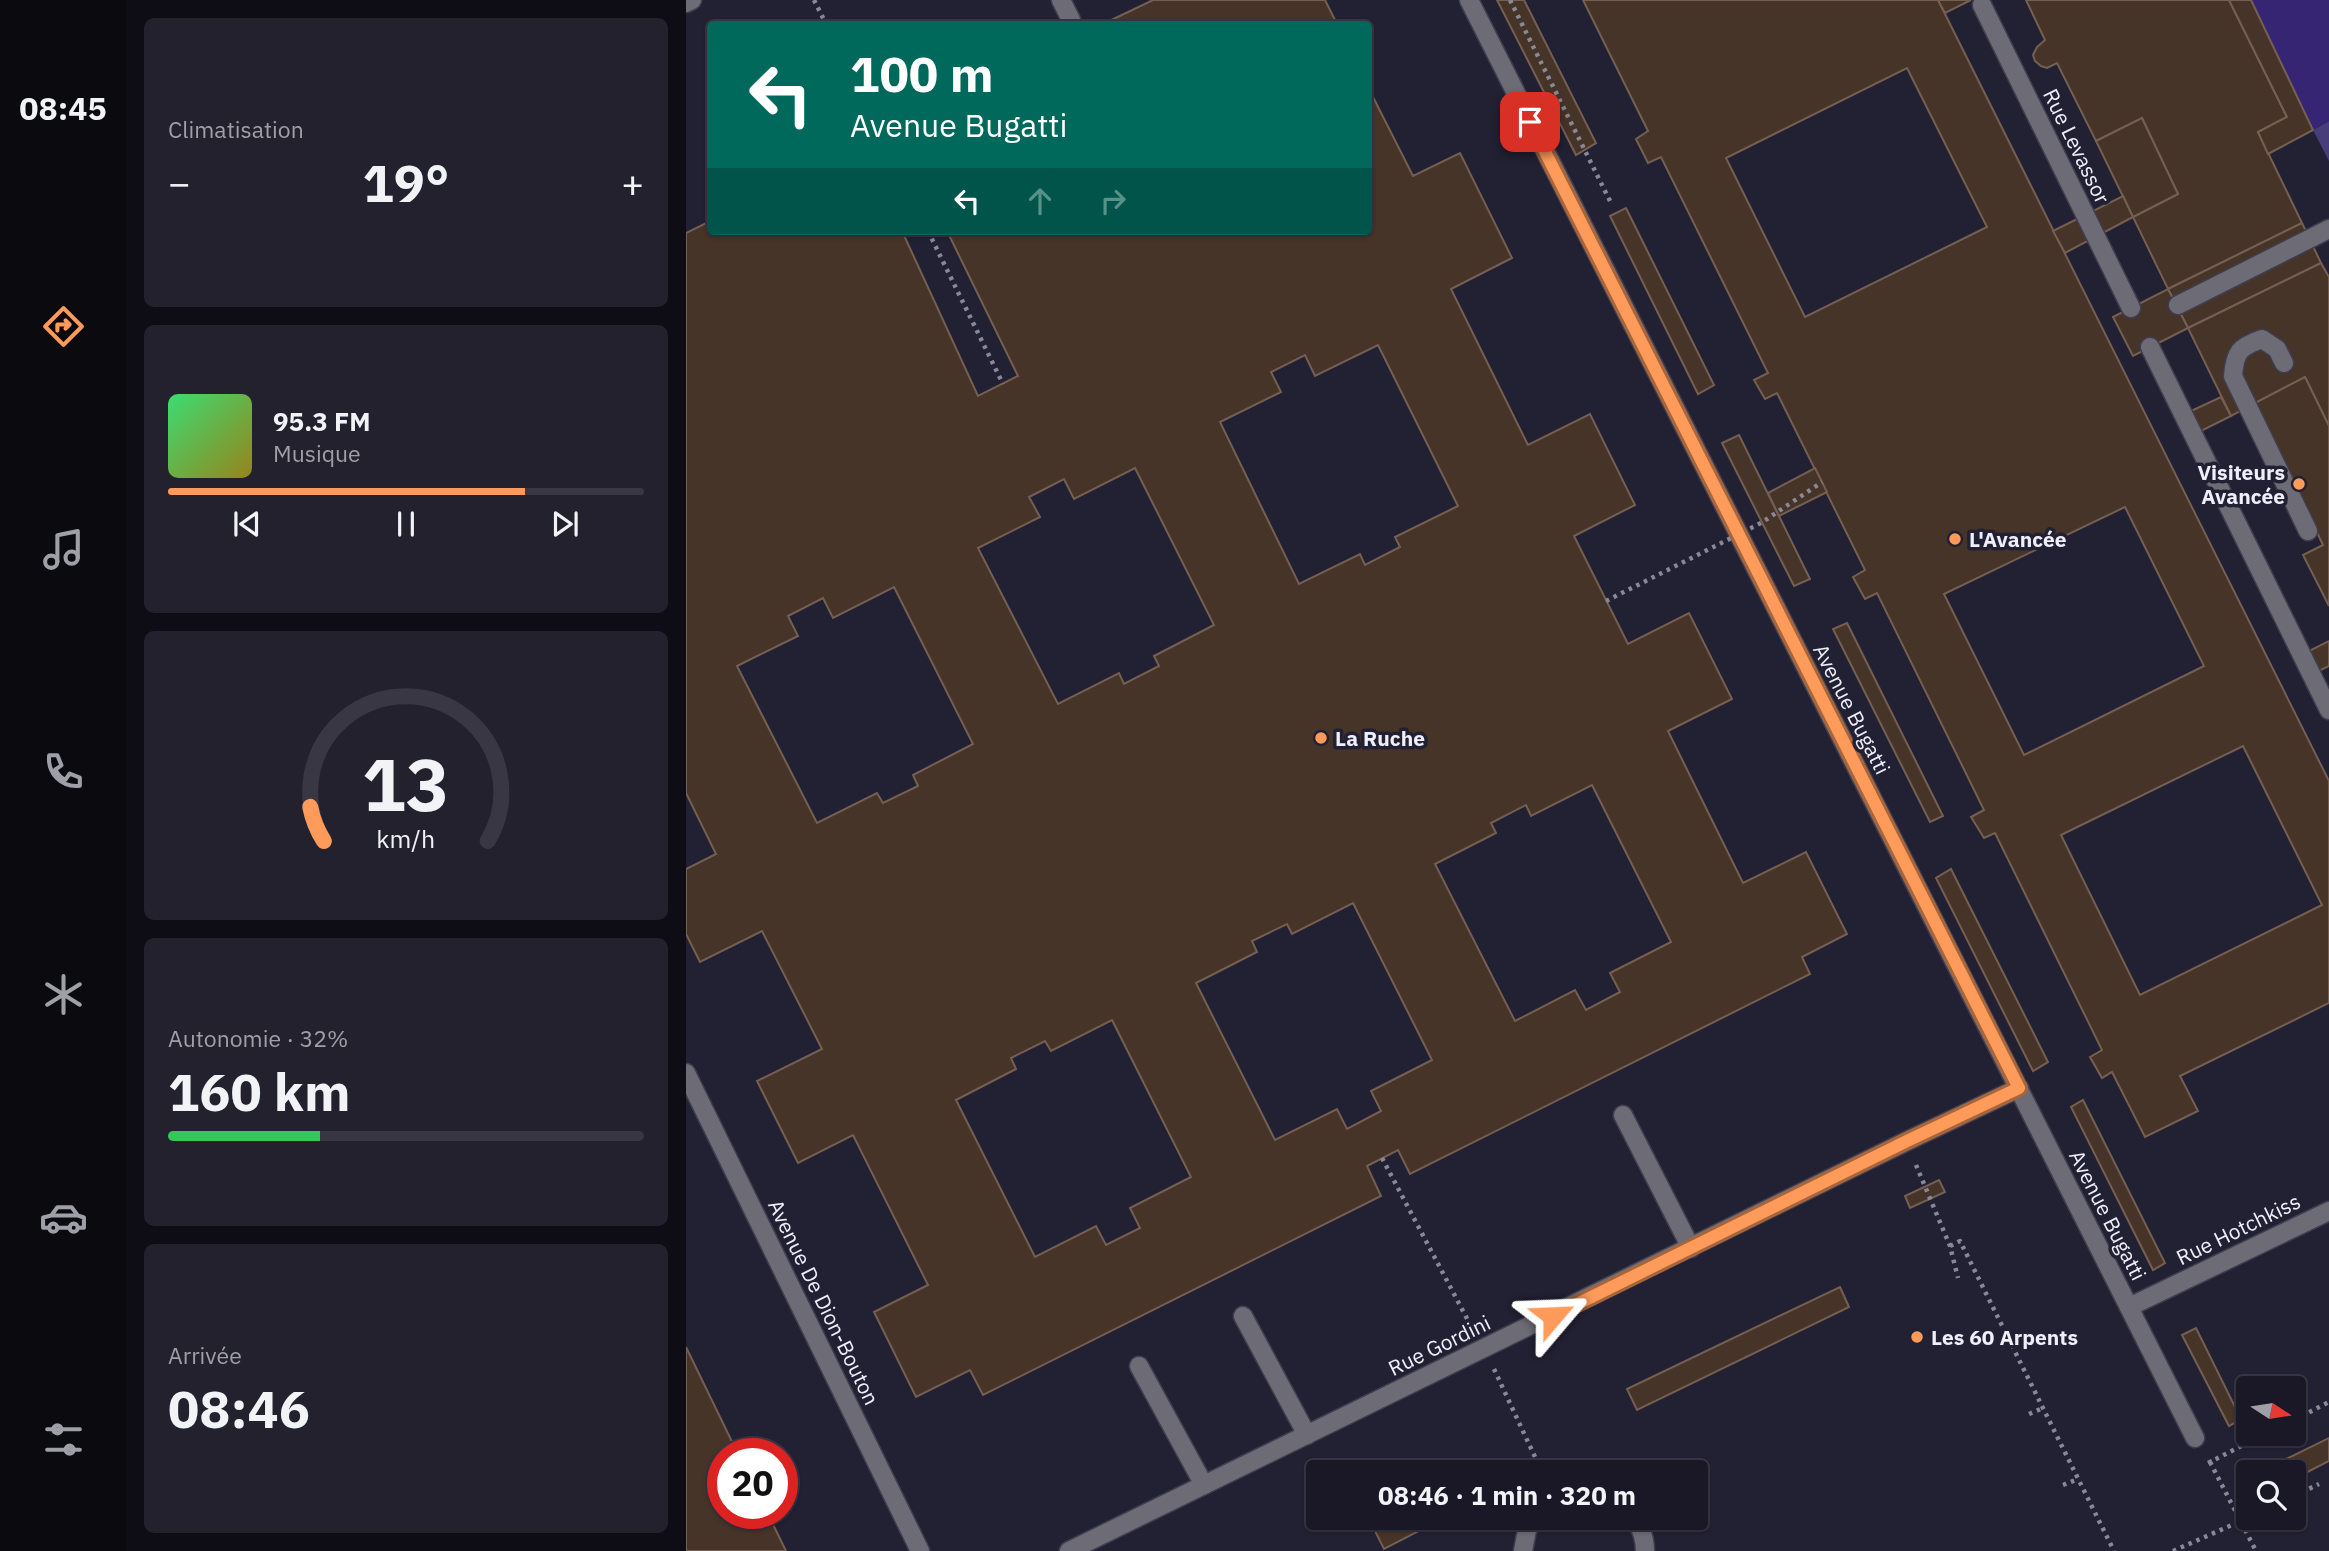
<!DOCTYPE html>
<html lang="fr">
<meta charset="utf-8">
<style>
:root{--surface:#1a1826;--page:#23212e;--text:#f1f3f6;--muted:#9fa0a7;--line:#383743;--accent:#ff9b5a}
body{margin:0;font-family:"IBM Plex Sans",sans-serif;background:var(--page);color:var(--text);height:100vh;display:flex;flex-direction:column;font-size:26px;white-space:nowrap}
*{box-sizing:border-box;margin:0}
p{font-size:23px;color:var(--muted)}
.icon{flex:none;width:38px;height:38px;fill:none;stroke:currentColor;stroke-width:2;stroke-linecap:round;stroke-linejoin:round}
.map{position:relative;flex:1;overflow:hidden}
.side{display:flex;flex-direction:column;gap:18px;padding:18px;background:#0e0d15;width:560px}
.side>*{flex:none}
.banner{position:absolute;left:21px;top:21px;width:665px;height:214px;border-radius:7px;box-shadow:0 2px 5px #0004,0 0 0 2px var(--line);background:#00695c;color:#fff;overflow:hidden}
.needle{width:46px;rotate:102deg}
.controls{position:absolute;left:1550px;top:1376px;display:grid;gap:14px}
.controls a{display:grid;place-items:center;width:70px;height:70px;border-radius:7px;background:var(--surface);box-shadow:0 2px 5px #0004,0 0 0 2px var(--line);font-size:35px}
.speed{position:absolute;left:21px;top:1438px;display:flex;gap:14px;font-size:35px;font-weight:700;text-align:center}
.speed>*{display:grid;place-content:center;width:91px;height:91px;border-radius:50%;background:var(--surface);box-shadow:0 2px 5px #0004,0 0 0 2px var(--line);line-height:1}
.speed .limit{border:10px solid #d22;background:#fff;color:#111}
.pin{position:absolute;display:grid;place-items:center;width:60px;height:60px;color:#fff;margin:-30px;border-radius:14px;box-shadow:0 4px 10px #0006}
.me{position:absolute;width:77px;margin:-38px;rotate:64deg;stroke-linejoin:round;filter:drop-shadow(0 0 5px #0008)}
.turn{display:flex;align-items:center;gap:24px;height:147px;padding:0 28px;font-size:32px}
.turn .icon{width:91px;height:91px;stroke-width:2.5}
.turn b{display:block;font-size:49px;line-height:60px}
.lanes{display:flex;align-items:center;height:66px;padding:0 28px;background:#0003;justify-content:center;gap:35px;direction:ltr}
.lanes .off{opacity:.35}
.big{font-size:52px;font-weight:700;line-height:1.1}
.side .tile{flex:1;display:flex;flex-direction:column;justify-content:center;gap:10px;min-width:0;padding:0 24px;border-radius:10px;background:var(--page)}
.side .dial{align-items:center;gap:0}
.dial svg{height:182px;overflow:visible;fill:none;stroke:var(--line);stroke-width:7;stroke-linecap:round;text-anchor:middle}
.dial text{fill:var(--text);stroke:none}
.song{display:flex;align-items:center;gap:21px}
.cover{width:84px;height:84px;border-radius:10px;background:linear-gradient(135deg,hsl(140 70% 55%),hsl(50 70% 35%))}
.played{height:7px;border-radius:4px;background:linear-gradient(90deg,var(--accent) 75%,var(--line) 75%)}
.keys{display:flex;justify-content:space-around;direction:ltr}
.heat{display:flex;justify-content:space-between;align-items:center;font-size:38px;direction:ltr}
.charge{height:10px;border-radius:5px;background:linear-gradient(90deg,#34c759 32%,var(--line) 0)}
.trip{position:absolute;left:620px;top:1460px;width:402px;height:70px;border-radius:7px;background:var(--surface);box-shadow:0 2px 5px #0004,0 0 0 2px var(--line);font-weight:700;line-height:70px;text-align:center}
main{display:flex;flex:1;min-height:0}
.dock{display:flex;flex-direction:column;width:126px;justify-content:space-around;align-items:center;background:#0a0a0f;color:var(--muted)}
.dock .icon{width:49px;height:49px}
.dock .on{color:var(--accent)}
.dock b{font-size:32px;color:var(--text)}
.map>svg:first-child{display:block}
</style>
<main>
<nav class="dock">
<b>08:45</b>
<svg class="icon on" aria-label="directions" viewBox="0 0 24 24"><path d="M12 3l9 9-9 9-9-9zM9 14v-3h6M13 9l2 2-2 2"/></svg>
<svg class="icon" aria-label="music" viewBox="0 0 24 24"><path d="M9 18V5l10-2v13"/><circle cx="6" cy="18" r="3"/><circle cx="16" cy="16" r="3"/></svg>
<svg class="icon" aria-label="phone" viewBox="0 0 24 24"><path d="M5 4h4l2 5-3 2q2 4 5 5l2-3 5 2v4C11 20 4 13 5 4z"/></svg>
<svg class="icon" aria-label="climate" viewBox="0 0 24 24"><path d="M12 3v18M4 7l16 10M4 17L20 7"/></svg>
<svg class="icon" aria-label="car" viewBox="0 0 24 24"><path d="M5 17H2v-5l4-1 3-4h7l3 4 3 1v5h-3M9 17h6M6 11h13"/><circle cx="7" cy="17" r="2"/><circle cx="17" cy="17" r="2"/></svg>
<svg class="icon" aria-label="filters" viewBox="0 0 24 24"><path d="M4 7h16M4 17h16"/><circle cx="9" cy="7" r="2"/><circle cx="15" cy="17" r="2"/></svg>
</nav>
<section class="side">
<div class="tile"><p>Climatisation</p>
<div class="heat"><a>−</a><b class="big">19°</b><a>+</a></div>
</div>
<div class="tile">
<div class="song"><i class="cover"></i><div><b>95.3 FM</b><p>Musique</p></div></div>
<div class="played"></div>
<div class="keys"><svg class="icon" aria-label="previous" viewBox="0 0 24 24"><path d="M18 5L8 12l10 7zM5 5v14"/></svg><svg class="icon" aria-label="pause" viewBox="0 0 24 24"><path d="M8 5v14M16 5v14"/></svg><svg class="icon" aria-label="next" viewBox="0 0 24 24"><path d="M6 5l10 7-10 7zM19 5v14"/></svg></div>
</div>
<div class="tile dial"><svg viewBox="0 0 100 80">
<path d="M14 69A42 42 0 1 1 86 69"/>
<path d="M14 69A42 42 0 0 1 8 54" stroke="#ff9b5a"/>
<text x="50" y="56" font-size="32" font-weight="700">13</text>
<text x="50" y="72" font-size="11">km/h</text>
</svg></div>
<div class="tile"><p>Autonomie · 32%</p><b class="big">160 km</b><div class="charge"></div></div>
<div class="tile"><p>Arrivée</p><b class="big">08:46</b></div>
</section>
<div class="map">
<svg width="1643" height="1551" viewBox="0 0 1643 1551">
<rect width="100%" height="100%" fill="#222033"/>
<polygon fill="#473d7b" points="1643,121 1643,161 1627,130"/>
<polygon fill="#362572" points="1565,0 1643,0 1643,121 1627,130"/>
<g fill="#473428" stroke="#755f53" stroke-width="2" fill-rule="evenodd">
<polygon points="467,0 639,0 651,24 417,24"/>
<polygon points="811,0 838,0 910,143 890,155"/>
<path d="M 897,0 L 1252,0 L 1643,781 L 1643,1003 L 1494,1076 L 1512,1111 L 1459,1137 L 1426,1072 L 1416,1078 L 1404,1057 L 1416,1050 L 1309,833 L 1298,838 L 1285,817 L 1298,810 L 1191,593 L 1179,599 L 1167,577 L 1179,570 L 1091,393 L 1079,399 L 1068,380 L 1082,373 L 975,157 L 962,163 L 950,139 L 962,131 ZM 1221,68 L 1301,227 L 1119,317 L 1040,158 ZM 1439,507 L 1518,666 L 1338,755 L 1258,594 ZM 1557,746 L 1636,905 L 1454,995 L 1375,835 Z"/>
<polygon points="1252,0 1285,0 1259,13"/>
<polygon points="1340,0 1543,0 1601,117 1572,132 1616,223 1482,289 1447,217 1492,194 1456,118 1410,141 1371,63 1361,68 1355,66 1349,61 1347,55 1351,47 1359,40"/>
<polygon points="1543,0 1565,0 1627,130 1582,154 1572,132 1601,117"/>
<path d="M 682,87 L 727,176 L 774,153 L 826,258 L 765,289 L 842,445 L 904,414 L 949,505 L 888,536 L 942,644 L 1003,613 L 1046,699 L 982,731 L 1057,883 L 1120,852 L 1161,934 L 1116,957 L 1124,974 L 724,1174 L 712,1150 L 681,1166 L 695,1196 L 297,1395 L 284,1370 L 230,1397 L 188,1312 L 242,1285 L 167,1135 L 112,1163 L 71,1081 L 136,1049 L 76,931 L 14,962 L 0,934 L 0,869 L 30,854 L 0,793 L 0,233 L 24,221 L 24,231 L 216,231 L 292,396 L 332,376 L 261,231 L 682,231 ZM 692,345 L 772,506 L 709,537 L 714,547 L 679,565 L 674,554 L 613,584 L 534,422 L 595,392 L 585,372 L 619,355 L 629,376 ZM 449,468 L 528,625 L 468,656 L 473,666 L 438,684 L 433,673 L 372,704 L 292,548 L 354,517 L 343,497 L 378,479 L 388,499 ZM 208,587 L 287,744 L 227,775 L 232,786 L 197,803 L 191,793 L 131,823 L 51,666 L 112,636 L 102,616 L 137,598 L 147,618 ZM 906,785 L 985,942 L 924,973 L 934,992 L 900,1010 L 889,990 L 829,1021 L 749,864 L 810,833 L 805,823 L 840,805 L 845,816 ZM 667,903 L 746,1060 L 685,1091 L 695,1111 L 661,1129 L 651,1109 L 589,1140 L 510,983 L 571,952 L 566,941 L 601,924 L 606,934 ZM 426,1020 L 505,1177 L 444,1208 L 454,1228 L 420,1245 L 410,1226 L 349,1257 L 270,1100 L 330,1069 L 325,1058 L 359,1041 L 365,1051 Z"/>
<polygon points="1456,118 1492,194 1447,217 1410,141"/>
<polygon points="1437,196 1447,217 1379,253 1367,231"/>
<polygon points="940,208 1028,385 1012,394 924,216"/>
<polygon points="1616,223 1635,263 1502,328 1482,289"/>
<polygon points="1635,263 1643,277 1643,426 1619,377 1545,416 1502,328"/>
<polygon points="1482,289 1502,328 1447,356 1427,317"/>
<polygon points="1619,377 1643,426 1643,606 1617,555 1637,545 1569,403"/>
<polygon points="1535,397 1545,416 1515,431 1505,411"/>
<polygon points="1053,435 1124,579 1108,586 1036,443"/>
<polygon points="1129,468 1141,492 1093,516 1082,493"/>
<polygon points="1161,623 1257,816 1244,822 1147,629"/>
<polygon points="1643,641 1643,666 1633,671 1623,651"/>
<polygon points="1265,869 1362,1062 1347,1071 1250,878"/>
<polygon points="1397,1100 1479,1263 1467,1270 1385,1107"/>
<polygon points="1253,1180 1259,1192 1224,1208 1219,1196"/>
<polygon points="1154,1287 1163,1307 951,1410 941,1389"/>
<polygon points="1510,1328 1555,1419 1543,1426 1496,1335"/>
<polygon points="0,1347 52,1454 37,1454 37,1514 82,1514 100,1551 0,1551"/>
<polygon points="1643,1438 1643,1461 1608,1479 1608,1472 1604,1472 1598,1460"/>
<polygon points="707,1517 760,1517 698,1549 687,1527"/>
</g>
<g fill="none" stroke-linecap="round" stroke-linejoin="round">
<g stroke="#3f3d4f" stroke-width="21">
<g id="service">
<polyline points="375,0 385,20"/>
<polyline points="783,0 1509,1438"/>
<polyline points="0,3 6,0"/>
<polyline points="1296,5 1445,308"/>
<polyline points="1492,305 1643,229"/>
<polyline points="1464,347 1643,710"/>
<path d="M 1598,363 L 1591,349 L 1576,339 C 1553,347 1549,352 1547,376 L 1622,531"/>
<polyline points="0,1073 234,1551"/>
<polyline points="937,1115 1005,1248"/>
<polyline points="1443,1307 1643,1211"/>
<polyline points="557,1316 621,1435"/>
<polyline points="453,1366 518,1485"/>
<path d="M 948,1517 C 955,1527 959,1539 959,1551"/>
<polyline points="383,1551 1221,1141 1333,1088"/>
<polyline points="837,1551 841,1530 849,1517"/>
</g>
</g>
<g stroke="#898898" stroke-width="4.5" stroke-dasharray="3.5 5" stroke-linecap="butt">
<polyline points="128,0 140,24"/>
<polyline points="824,0 925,203"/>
<polyline points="242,231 317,384"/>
<polyline points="696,1158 786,1328"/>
<polyline points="1230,1165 1264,1246 1272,1278"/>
<polyline points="1264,1246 1274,1241 1428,1551"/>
<polyline points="808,1369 856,1472"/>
<polyline points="1343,1414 1357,1408"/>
<polyline points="1608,1420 1643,1402"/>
<polyline points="1523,1460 1524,1462 1581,1433"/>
<polyline points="1524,1462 1570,1551"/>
<polyline points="1377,1485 1392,1479"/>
<polyline points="1608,1496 1633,1484"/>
<polyline points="1487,1551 1564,1517"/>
</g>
<use href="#service" stroke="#6d6c76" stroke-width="18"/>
<polyline stroke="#898898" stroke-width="4.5" stroke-dasharray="3.5 5" stroke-linecap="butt" points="920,601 1075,523 1136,482"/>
</g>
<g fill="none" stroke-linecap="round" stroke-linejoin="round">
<g stroke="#a6653a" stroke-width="18">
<polyline id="route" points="844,122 1333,1088 1221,1141 867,1316"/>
</g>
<use href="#route" stroke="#ff9b5a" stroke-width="12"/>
</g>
<g fill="#ff9b5a" stroke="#222033" stroke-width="2.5">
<circle cx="1613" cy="484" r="7"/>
<circle cx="1269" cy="539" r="7"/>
<circle cx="635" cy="738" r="7"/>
<circle cx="1231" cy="1337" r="7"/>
</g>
<g text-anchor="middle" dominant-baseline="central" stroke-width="7" stroke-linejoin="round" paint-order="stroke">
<g font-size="21" fill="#efeffc" stroke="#222033">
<text transform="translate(1391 146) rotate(64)">Rue Levassor</text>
<text transform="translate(1166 709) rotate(63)">Avenue Bugatti</text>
<text transform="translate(1422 1215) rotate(63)">Avenue Bugatti</text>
<text transform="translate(1552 1229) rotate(-26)">Rue Hotchkiss</text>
<text transform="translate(138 1302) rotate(64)">Avenue De Dion-Bouton</text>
<text transform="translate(753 1345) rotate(-26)">Rue Gordini</text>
</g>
<g font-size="21" font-weight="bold" fill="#efeffc" stroke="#222033" text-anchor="start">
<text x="1599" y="472" text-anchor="end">Visiteurs<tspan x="1599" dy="24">Avancée</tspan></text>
<text x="1283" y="539">L'Avancée</text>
<text x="649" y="738">La Ruche</text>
<text x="1245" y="1337">Les 60 Arpents</text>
</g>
</g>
</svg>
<div class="controls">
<a><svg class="needle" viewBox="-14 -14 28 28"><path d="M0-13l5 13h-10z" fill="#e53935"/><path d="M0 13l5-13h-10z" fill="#9fa0a7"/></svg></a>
<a><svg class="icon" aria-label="search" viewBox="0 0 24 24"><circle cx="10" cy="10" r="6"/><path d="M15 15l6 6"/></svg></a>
</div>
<div class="speed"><div class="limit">20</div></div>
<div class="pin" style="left:844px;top:122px;background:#d93025"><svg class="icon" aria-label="arrive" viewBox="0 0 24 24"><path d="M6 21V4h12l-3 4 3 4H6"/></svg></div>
<svg class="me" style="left:867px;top:1316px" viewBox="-20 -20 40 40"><path d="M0-17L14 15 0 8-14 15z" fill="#ff9b5a" stroke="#fff" stroke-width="4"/></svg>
<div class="trip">08:46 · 1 min · 320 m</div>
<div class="banner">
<div class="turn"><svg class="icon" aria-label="left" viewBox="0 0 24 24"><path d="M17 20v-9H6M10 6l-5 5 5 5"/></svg><div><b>100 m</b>Avenue Bugatti</div></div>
<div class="lanes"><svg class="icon" aria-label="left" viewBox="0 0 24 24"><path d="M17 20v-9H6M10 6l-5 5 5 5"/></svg><svg class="icon off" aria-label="ahead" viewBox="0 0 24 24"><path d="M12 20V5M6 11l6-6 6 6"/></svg><svg class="icon off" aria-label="right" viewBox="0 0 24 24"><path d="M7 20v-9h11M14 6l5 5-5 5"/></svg></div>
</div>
</div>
</main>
